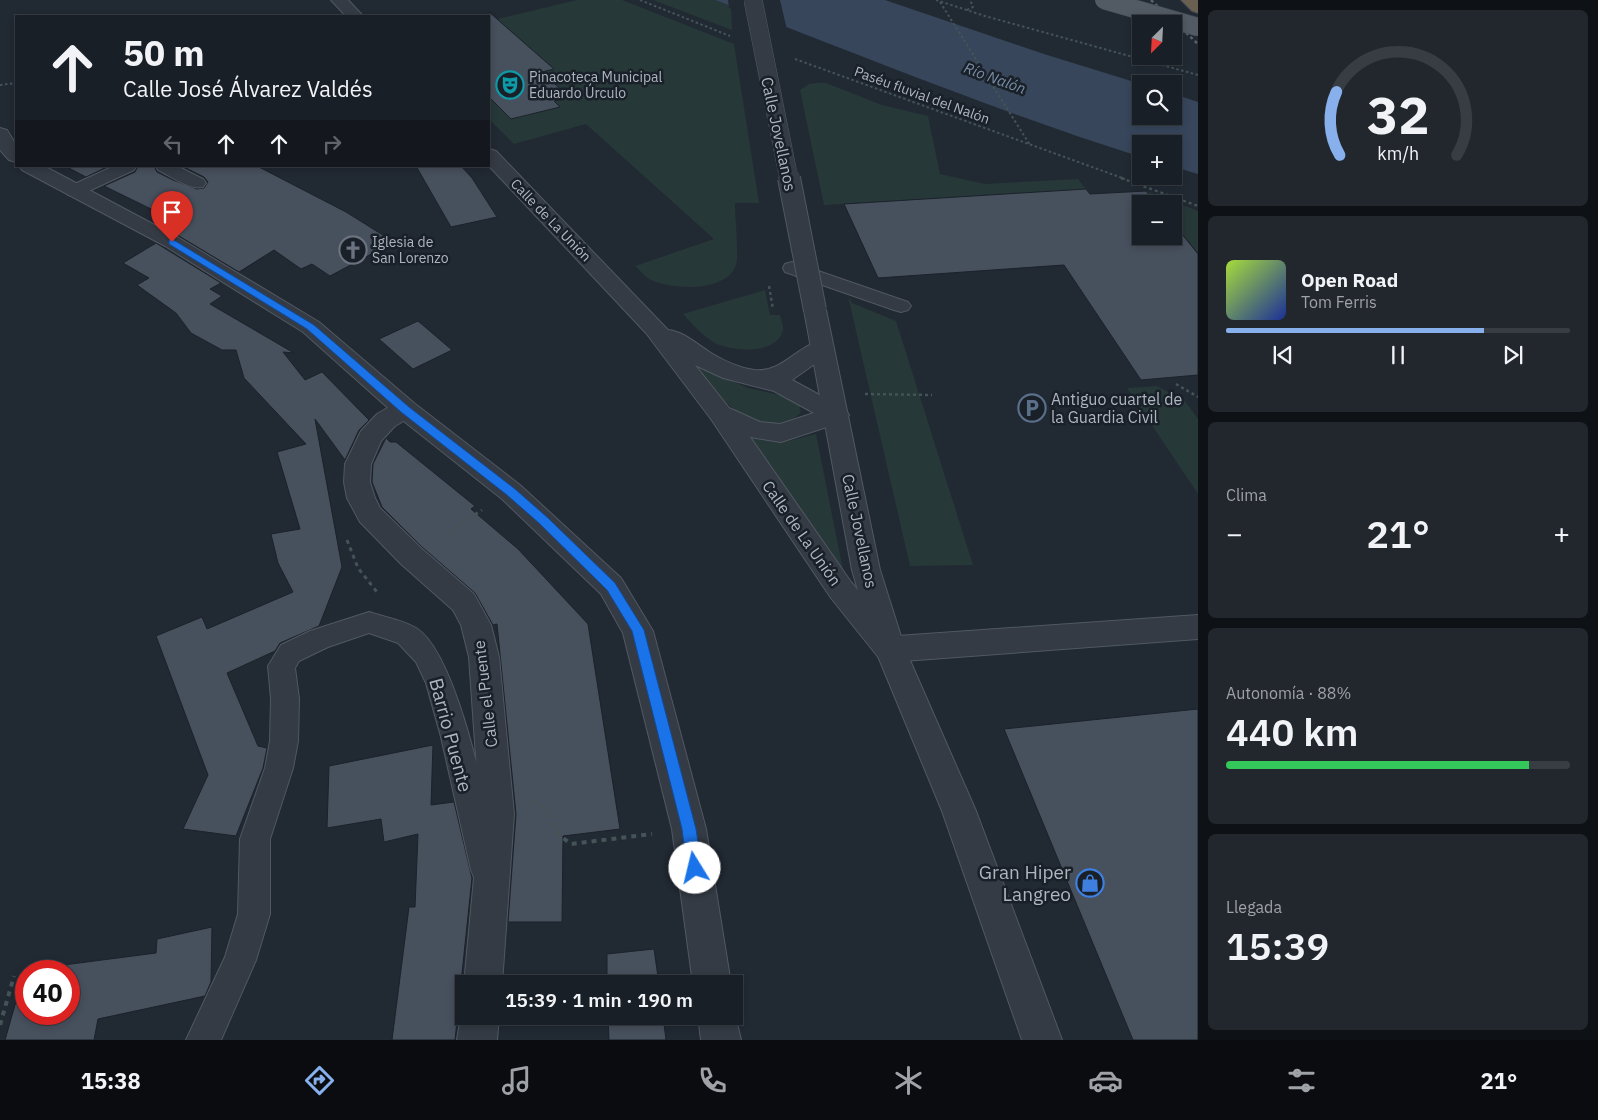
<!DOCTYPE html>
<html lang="es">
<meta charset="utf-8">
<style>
:root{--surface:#191f26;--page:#22272e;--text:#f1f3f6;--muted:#9fa2a7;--line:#373d43;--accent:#87b0ed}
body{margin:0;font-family:"IBM Plex Sans",sans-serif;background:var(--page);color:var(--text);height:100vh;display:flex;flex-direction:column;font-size:19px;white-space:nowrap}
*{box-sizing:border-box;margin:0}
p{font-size:16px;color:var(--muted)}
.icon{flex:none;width:28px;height:28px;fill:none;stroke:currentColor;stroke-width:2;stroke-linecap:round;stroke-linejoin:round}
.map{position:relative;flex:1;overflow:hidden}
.details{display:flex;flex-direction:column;gap:10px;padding:10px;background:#0e1115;width:400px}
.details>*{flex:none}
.hud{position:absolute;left:15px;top:15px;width:475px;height:152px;border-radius:0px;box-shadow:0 2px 8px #0003,0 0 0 1px var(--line);background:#191f26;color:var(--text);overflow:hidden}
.needle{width:32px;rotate:204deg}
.tools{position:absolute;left:1132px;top:15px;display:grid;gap:10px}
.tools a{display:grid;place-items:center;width:50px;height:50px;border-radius:0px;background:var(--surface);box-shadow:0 2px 8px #0003,0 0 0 1px var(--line);font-size:25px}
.speed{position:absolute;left:15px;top:960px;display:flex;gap:10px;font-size:25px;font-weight:700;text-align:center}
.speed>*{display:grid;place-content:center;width:65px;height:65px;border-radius:50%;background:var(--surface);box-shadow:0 2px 8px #0003,0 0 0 1px var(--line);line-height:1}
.speed .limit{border:8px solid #d22;background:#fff;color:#111}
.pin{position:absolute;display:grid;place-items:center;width:42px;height:42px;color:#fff;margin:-51px -21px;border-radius:50% 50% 50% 0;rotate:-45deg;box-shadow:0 0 5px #0007}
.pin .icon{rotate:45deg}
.me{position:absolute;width:55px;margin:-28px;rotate:351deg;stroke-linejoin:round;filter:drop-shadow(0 0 4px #0008)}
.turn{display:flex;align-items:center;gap:18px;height:105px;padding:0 25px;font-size:22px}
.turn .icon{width:65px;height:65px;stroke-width:2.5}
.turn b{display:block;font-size:35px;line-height:42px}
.lanes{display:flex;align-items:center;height:48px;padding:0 25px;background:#0003;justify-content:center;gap:25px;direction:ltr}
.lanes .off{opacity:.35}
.big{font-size:38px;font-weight:600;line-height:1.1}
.details .widget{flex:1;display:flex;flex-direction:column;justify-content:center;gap:8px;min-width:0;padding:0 18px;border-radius:8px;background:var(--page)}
.details .dial{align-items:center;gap:0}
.dial svg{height:130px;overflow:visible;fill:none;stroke:var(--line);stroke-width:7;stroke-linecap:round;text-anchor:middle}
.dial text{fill:var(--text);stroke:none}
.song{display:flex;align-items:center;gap:15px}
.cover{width:60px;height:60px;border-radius:8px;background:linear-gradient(135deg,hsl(80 70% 55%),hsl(230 70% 35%))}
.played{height:5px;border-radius:2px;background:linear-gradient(90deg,var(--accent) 75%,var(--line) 75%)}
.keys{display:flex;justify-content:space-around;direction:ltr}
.heat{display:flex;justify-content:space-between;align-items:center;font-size:28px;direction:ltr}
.charge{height:8px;border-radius:4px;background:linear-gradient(90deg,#34c759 88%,var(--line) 0)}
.trip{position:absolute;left:455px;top:975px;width:288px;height:50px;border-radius:0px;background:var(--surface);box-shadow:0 2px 8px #0003,0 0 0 1px var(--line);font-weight:600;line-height:50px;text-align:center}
.menu{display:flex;height:80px;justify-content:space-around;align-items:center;background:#0a0c0f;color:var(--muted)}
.menu .icon{width:35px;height:35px}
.menu .on{color:var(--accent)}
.menu b{font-size:22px;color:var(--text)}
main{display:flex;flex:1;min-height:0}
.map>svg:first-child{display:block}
</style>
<main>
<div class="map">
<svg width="1198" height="1040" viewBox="0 0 1198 1040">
<rect width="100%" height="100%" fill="#212933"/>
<g fill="#273838">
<path d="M 577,0 L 622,0 L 734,44 L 759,203 L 735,203 C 735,215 739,255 736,265 C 727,293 670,290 649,279 C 644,276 640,270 635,266 L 714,239 L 586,124 L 514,144 L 489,119 L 489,21 Z"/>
<polygon points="653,0 715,0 731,6 732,30"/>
<polygon points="816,83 826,83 882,105 928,116 940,174 985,184 1078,179 1086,189 824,205 800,90 809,84"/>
<polygon points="1147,191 1198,211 1198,253 1174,223 1174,204 1158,204"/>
<path d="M 765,290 L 770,315 L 780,315 C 781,320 784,326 783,330 C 777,356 731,351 715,343 C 703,336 692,324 683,314 Z"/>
<polygon points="848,296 852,303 896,321 973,565 910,566"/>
<path d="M 691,361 L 727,379 L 748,388 L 784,396 L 799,405 L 801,412 C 797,418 789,420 782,422 C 741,432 713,388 691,361 Z"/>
<polygon points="1157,386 1185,401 1198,419 1198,494 1127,388"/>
<polygon points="816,434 844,575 749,437 784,442"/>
</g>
<path fill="#37465b" d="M 715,0 L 885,0 L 1044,54 L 1141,84 L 1141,116 L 1174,116 L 1174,94 L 1198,102 L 1198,174 L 1174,167 L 1174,144 L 1141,144 L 1141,157 C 997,112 857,53 715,0 Z"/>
<polygon fill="#212933" points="728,0 780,0 787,30 729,8"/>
<g fill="#47505d" stroke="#1b222b" fill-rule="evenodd">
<polygon points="489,12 554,69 542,72 569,97 554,101 560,107 511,119 489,97"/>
<polygon points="65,166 109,166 86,177"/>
<polygon points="138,166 154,166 157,172 173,180 197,189 204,188 208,182 204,177 182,166 257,166 346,212 394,242 330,276 312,264 301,269 274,250 239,272 174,233 186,226 104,186 135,172"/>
<polygon points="416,166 461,166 472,178 497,217 451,227"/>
<polygon points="1086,189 1090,194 1146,191 1157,204 1141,204 1141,236 1174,236 1174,224 1198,254 1198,375 1141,380 1064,265 878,278 844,204"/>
<polygon points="156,243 221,283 210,289 222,296 210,304 294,353 283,352 305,380 322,372 369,420 359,430 345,460 315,419 342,567 319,626 280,643 275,651 227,673 258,746 267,748 263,768 236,836 183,829 208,775 156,636 202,617 207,629 293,592 278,563 271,534 300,529 277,452 306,444 244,378 236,350 222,350 191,333 176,313 137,285 149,278 123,263"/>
<polygon points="418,321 452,350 413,369 379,339"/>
<polygon points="386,438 390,442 396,442 475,506 471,509 518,549 588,624 620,829 563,836 562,922 508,922 516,814 497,624 493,625 475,593 422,547 382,507 372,482 373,464"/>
<polygon points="1198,709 1198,1040 1133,1040 1004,729"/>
<polygon points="433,745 431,805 454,802 472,878 455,1040 392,1040 409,907 415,907 418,834 384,842 381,819 327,828 329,766"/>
<path d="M 212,927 L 211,982 L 205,996 L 98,1019 L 94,1040 L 5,1040 L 25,970 L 156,953 L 157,939 ZM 26,971 L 69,971 L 69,1014 L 26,1014 Z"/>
<polygon points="654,949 659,984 607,984 607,954"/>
<polygon points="608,1016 663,1016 666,1040 609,1040"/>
</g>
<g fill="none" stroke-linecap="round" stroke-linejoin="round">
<g stroke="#515862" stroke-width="2">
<g id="service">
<polygon points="114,166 136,166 134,170 80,195 74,196 68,195 65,191 68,187"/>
<path d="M 156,166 L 177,166 L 203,179 L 206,183 L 203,187 C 188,190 171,176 158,170 Z"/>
<polygon points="792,262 908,302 911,306 908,310 901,312 894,310 785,272 783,268 785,264"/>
<path d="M 369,612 C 384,617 403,620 416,628 C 459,654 489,818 501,870 L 497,880 L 486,885 L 475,880 L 471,870 L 441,737 L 426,683 L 416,662 L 398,643 L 369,633 L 328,647 L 299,661 L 295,668 L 299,699 L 298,741 L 293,768 L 270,839 L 270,914 L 256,960 L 221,1040 L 186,1040 L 225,957 L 238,914 L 240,839 L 265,768 L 270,741 L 271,699 L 268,666 L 281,645 L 310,631 Z"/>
</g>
</g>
<g stroke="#515862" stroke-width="2">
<g id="minor">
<polygon points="331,0 348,0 363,16 346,16"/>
<path d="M 489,149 L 496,151 L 668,330 C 683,331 698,345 711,353 C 724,361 740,368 754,370 C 786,374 803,335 830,343 L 834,348 L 830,353 L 792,380 L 845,409 L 849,415 L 845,421 L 781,442 L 750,437 L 851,582 L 897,636 L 1198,615 L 1198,639 L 890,662 L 879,658 L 831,598 L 711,419 L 646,333 L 489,166 ZM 695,365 L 723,378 L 774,391 L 814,413 L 780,424 L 760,422 L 729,408 Z"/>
<polygon points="405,401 414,403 417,409 414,415 395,426 381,441 371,464 370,482 375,498 380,508 421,548 474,594 491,625 499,657 514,814 502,984 464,984 480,814 469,657 461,625 453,610 401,564 360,522 347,498 344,482 345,464 361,431 377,414 396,403"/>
<polygon points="464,1008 464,1016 499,1016 497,1040 457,1040 461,1016"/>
</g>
</g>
<g stroke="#515862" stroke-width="2">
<g id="tertiary">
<polygon points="0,128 7,130 16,145 16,162 9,160 0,150"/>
<polygon points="19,166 44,166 179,238 319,322 414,403 520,485 621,578 653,631 706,829 731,984 693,984 672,829 623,633 601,594 502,499 396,415 303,332 165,246 22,170"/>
<polygon points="815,303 823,305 826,310 880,570 905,649 976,811 1062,1040 1022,1040 942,811 875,649 852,570 804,310 807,305"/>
<polygon points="734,1010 741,1040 701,1040 698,1016 734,1016"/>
</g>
</g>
<g stroke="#3e454f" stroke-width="2">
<polygon id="motorway" points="1181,0 1198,0 1198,13 1192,11"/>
</g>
<g stroke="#445456" stroke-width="2" stroke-dasharray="2.5 2.5" stroke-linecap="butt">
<polyline points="640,0 730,36"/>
<polyline points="936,0 985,16 1198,75"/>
<polyline points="940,2 1030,145"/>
<polyline points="967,10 973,7 970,0"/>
<polyline points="795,59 1125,179"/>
<polyline points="0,85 16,83"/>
</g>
<g stroke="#445456" stroke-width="2.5" stroke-dasharray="3 3" stroke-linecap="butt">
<polyline points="1121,178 1198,206"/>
<polyline points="769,286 773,309"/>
<polyline points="1176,384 1198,397"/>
<polyline points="865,394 932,395"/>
</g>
<g stroke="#445456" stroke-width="3" stroke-dasharray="4 4" stroke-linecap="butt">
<polyline points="441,537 482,510"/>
<polyline points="347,540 358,568 377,592"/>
</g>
<g stroke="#445456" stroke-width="4" stroke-dasharray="5 5" stroke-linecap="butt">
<polyline points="533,801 543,806 559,835 571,844 652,834"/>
<polyline points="0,1025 14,976"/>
</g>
<use href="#service" fill="#343b44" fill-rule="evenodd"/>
<use href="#minor" fill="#343b44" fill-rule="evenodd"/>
<use href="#tertiary" fill="#343b44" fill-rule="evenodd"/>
<use href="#motorway" fill="#696051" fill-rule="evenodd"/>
<polyline stroke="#58616d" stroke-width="2.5" stroke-dasharray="3 3" stroke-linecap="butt" points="1151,0 1198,44"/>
<g stroke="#515862" stroke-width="19" stroke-linecap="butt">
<polyline id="tertiary-bridge-far1" points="753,0 789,179"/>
</g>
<g stroke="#515862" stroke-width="24" stroke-linecap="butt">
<polyline id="tertiary-bridge" points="789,178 815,310"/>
</g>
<g stroke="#3d444e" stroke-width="19" stroke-linecap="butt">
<polyline id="primary-bridge" points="1104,0 1198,27"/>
</g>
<use href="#tertiary-bridge-far1" stroke="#343b44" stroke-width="18"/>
<use href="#tertiary-bridge" stroke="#343b44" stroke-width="22"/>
<use href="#primary-bridge" stroke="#525a64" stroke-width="18"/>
</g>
<polygon fill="#1a73e8" stroke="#114b97" points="172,239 314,325 409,407 515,489 548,518 615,583 644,630 696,829 702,868 700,873 695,875 690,873 687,868 682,829 632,631 607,590 540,524 507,495 401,412 307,329 169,244 169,240"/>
<defs>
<g id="theatre-ring" transform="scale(1.4375)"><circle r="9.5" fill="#192028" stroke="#0f9aa8" stroke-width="1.5"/><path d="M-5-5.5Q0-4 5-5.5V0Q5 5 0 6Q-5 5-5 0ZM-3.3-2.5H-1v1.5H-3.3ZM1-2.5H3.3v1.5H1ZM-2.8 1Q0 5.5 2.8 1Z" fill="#0f9aa8"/></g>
<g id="church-ring" transform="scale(1.4375)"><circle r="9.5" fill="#192028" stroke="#6b7280" stroke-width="1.5"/><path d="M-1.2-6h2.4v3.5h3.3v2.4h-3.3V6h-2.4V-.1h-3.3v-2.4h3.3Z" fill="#6b7280"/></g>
<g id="parking-ring" transform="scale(1.4375)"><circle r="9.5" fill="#192028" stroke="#5c6f8a" stroke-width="1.5"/><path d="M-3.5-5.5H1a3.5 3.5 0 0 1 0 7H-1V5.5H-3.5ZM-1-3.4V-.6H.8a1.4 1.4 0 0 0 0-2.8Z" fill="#5c6f8a"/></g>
<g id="shop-ring" transform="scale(1.4375)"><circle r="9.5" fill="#192028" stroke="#3f7fe0" stroke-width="1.5"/><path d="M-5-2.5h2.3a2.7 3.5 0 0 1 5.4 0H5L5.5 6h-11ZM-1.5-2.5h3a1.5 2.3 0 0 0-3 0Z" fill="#3f7fe0"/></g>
</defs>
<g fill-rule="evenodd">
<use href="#theatre-ring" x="510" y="85"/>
<use href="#church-ring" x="353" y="250"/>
<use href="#parking-ring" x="1032" y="408"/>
<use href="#shop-ring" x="1090" y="883"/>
</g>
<g text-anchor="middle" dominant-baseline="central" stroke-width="5" stroke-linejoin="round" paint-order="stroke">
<g font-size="14" fill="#aeb5c1" stroke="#192028" text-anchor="start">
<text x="529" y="77">Pinacoteca Municipal<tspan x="529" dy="16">Eduardo Úrculo</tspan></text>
<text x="372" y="242">Iglesia de<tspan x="372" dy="16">San Lorenzo</tspan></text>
</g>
<g font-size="14" fill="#aeb5c1" stroke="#192028">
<text transform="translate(922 95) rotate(20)">Paséu fluvial del Nalón</text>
<text transform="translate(551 220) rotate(46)">Calle de La Unión</text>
</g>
<g font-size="15" font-style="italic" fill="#788da7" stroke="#192028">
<text transform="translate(995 78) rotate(20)">Río Nalón</text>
</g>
<g font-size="16" fill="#aeb5c1" stroke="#192028">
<text transform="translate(779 134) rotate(78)">Calle Jovellanos</text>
<text transform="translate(860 531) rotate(78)">Calle Jovellanos</text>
<text transform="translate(802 533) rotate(55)">Calle de La Unión</text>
<text transform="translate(485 694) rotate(-97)">Calle el Puente</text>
</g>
<g font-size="16" fill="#aeb5c1" stroke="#192028" text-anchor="start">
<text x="1051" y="399">Antiguo cuartel de<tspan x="1051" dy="18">la Guardia Civil</tspan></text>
</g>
<g font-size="19" fill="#aeb5c1" stroke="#192028">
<text transform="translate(451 735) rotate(75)">Barrio Puente</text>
</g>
<g font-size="19" fill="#aeb5c1" stroke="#192028" text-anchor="end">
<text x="1071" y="872">Gran Hiper<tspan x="1071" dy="22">Langreo</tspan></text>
</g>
</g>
</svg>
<div class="tools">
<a><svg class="needle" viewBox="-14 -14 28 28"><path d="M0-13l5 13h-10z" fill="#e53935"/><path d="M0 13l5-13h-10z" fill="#9fa2a7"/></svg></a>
<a><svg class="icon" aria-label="search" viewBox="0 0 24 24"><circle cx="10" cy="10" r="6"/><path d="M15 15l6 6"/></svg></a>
<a>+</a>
<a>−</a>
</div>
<div class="speed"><div class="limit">40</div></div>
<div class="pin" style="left:172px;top:242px;background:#d93025"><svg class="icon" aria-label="arrive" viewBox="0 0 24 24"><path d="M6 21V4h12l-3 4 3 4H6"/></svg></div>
<svg class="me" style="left:695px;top:868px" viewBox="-20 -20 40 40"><circle r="19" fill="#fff"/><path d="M0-13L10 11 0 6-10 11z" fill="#1a73e8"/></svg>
<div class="trip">15:39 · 1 min · 190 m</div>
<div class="hud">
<div class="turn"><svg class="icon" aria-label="ahead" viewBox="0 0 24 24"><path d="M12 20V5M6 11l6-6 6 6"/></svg><div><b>50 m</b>Calle José Álvarez Valdés</div></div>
<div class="lanes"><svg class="icon off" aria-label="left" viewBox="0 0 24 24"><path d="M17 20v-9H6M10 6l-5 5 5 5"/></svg><svg class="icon" aria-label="ahead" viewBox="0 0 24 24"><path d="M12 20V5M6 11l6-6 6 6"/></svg><svg class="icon" aria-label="ahead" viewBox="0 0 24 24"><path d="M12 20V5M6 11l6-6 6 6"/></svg><svg class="icon off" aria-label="right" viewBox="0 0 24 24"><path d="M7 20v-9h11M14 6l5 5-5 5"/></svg></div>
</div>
</div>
<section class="details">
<div class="widget dial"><svg viewBox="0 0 100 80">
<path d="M14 69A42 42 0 1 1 86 69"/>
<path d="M14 69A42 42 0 0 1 12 30" stroke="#87b0ed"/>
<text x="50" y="56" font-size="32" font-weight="700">32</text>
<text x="50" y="72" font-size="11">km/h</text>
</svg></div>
<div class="widget">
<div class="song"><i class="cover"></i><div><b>Open Road</b><p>Tom Ferris</p></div></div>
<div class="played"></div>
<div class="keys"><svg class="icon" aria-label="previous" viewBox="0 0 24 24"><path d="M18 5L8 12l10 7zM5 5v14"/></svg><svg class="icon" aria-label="pause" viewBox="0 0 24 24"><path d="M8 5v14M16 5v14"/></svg><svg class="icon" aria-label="next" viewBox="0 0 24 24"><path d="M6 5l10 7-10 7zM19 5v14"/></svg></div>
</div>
<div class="widget"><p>Clima</p>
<div class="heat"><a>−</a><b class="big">21°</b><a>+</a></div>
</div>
<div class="widget"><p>Autonomía · 88%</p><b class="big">440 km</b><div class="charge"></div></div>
<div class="widget"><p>Llegada</p><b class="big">15:39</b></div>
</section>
</main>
<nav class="menu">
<b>15:38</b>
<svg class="icon on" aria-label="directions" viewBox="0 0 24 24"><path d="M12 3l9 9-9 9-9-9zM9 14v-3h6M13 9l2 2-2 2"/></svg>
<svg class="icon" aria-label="music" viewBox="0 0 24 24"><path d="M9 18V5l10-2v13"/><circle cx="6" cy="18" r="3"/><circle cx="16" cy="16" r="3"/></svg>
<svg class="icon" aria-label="phone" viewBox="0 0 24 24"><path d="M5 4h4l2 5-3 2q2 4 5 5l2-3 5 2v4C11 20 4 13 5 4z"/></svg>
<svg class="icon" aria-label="climate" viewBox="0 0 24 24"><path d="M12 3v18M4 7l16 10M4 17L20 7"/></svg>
<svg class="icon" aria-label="car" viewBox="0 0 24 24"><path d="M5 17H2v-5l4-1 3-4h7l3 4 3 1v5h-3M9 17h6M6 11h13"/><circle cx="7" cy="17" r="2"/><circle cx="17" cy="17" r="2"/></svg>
<svg class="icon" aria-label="filters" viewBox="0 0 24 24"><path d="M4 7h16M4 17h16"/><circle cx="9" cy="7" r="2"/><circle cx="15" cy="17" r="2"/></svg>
<b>21°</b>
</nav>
